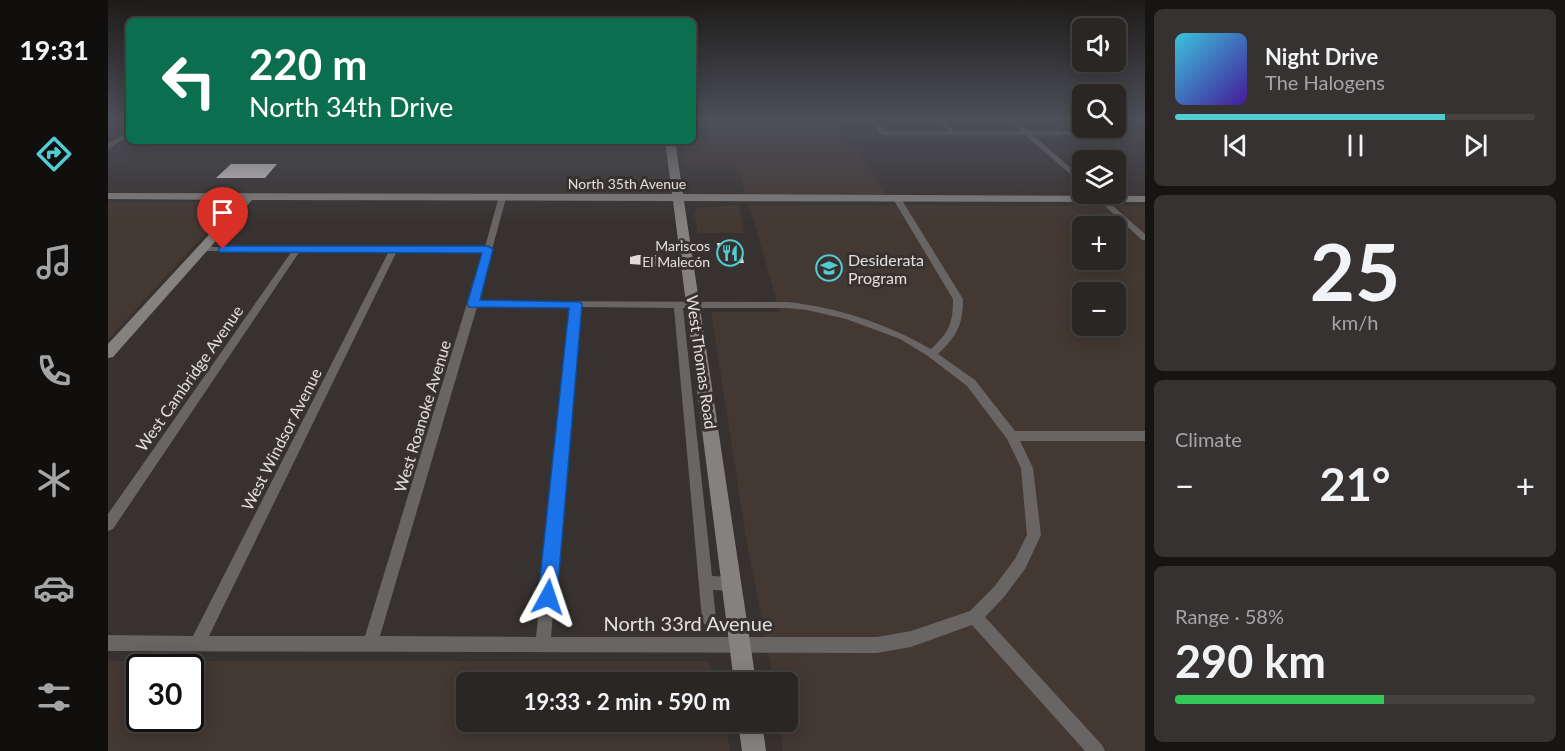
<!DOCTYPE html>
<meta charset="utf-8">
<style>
:root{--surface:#292624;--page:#353231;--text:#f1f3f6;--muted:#a5a5a6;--line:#454341;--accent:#51ccd2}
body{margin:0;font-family:Lato,sans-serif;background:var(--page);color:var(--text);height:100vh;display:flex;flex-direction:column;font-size:22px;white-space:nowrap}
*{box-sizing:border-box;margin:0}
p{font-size:20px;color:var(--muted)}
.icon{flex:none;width:33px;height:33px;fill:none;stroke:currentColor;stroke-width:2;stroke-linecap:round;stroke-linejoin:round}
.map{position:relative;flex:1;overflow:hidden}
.sheet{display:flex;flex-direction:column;gap:9px;padding:9px;background:#171514;width:420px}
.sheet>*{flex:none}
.banner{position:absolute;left:18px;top:18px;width:570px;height:126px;border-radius:9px;box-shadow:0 3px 15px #0003,0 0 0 2px var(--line);background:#0b6e4f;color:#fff;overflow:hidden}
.tools{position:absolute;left:964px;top:18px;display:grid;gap:12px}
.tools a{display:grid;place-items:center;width:54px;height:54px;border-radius:9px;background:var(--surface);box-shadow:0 3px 15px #0003,0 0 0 2px var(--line);font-size:30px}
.speed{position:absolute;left:18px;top:654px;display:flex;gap:12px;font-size:30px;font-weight:700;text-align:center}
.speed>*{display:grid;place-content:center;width:78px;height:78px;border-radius:50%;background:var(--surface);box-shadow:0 3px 15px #0003,0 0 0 2px var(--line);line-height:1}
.speed .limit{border:3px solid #111;border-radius:9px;background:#fff;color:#111}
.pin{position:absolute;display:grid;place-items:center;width:51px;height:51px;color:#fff;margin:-62px -26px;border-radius:50% 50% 50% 0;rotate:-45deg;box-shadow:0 0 6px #0007}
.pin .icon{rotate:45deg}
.me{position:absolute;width:66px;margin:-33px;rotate:5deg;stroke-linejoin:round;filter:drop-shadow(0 0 4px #0008)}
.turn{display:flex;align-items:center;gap:21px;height:126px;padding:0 24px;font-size:27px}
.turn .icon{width:78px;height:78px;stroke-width:2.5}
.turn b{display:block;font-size:42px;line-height:51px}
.big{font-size:45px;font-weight:700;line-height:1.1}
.sheet .card{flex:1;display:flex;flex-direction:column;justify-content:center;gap:9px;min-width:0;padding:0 21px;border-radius:9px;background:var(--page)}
.sheet .dial{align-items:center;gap:0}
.dial b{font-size:78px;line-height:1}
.song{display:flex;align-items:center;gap:18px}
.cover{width:72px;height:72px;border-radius:9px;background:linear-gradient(135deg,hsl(190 70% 55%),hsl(260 70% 35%))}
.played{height:6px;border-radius:3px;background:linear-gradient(90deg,var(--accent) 75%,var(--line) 75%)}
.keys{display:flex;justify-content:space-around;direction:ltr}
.heat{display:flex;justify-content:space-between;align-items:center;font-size:33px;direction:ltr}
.charge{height:9px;border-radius:4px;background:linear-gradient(90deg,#34c759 58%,var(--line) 0)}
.trip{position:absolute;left:348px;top:672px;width:342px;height:60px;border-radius:9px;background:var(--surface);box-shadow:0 3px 15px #0003,0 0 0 2px var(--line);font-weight:700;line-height:60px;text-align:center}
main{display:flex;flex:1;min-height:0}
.menu{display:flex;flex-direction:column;width:108px;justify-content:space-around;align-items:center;background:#100f0e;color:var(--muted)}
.menu .icon{width:42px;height:42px}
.menu .current{color:var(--accent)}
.menu b{font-size:27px;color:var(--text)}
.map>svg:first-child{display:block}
</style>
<main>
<nav class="menu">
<b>19:31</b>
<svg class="icon current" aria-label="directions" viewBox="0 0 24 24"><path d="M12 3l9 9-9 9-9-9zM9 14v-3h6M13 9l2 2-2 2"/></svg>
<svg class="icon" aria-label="music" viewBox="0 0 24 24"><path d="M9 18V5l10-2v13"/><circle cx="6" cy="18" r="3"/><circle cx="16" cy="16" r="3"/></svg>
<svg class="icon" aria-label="phone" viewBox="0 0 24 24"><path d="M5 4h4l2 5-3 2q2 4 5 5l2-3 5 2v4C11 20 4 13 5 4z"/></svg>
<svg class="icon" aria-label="climate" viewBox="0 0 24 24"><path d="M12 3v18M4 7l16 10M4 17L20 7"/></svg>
<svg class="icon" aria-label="car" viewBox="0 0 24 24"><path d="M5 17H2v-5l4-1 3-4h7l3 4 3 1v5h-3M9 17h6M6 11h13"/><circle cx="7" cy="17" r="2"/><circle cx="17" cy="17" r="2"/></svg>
<svg class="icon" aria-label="filters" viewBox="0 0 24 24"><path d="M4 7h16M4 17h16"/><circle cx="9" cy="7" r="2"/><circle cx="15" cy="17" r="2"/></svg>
</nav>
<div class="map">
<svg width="1037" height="751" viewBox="0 0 1037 751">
<rect width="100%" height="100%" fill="#373230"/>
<g fill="#433832" fill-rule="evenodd">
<polygon points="585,119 726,119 745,150 750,150 778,194 637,194 630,167 577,167 573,141 585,141"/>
<polygon points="0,202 126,202 0,340"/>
<polygon points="630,205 637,233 590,233 586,212 590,208"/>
<path d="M 641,205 L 1037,206 L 1037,751 L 675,751 L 671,722 L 680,722 L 680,682 L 666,682 L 639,544 L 603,312 L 672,312 ZM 975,226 L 1008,226 L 1008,260 L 975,260 ZM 975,292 L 1008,292 L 1008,326 L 975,326 Z"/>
<path d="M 0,661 L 600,661 L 613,682 L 358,682 L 358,722 L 618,722 L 622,751 L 0,751 ZM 32,668 L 82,668 L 82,718 L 32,718 Z"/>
</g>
<g fill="#e1dbd8">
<polygon points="123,164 169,164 157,178 108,178"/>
<polygon points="609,243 631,243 636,263 613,263"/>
<polygon points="530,255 549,255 550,266 522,264 522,257"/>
</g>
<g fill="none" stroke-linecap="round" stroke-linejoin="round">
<g fill="#686564" fill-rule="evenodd">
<polygon points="761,119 767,119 776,131 840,131 829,119 835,119 847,131 913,131 900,119 906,119 920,131 1011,131 1014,133 1011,135 925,135 975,179 975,185 917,135 774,135 772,134"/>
<polygon points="21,131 21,136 0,149 0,144"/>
<polygon points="984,194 991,194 1037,234 1037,240 1034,240"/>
<path d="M 391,196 L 398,198 L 370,301 L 679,302 C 729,307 779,324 823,349 C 841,332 845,324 845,299 L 785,199 L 792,197 L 855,299 C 855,325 849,336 830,354 L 867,380 L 907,431 L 1037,431 L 1037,441 L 912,441 L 925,468 L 933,535 L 917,569 L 896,597 L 877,617 L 994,745 L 997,751 L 977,751 L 864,625 L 803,647 L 769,653 L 0,651 L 0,635 L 85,636 L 281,251 L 192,251 L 5,529 L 0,531 L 0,514 L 184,251 L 91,251 L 91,247 L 377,247 ZM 289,251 L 375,251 L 257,636 L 101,636 ZM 369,307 L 463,307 L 428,637 L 272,636 ZM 472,307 L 566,308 L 594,619 L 596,624 L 601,626 L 606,624 L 608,619 L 605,590 L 623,591 L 628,589 L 630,584 L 628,579 L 623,577 L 604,576 L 575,308 L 679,308 L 699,310 L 738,319 L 792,339 L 820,356 L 859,386 L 899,439 L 913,468 L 919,535 L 907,559 L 886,587 L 862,611 L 803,631 L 769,637 L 443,637 Z"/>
</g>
<g fill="#85817f" fill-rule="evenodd">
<polygon points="557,141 567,141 575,194 1037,196 1037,202 576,201 648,682 626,682 565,201 144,200 5,357 0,358 0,344 133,200 0,199 0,193 564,194"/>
<polygon points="630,722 654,722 658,751 634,751"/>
</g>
</g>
<linearGradient id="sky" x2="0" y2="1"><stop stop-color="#1e1c1a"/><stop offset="0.53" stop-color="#4d4f59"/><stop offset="1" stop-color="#4d4f59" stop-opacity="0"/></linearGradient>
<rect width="1037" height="224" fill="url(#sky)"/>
<polygon fill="#1a73e8" stroke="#114b97" stroke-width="1.5" points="115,246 380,246 385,249 372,300 472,302 474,304 449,597 446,604 440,606 433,604 430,597 461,308 361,307 359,304 374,253 111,252 111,247"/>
<defs>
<g id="restaurant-ring" transform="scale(1.35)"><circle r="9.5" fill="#373230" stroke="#51ccd2" stroke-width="1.5"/><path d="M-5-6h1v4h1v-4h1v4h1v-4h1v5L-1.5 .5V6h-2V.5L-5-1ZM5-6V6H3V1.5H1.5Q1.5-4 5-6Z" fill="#51ccd2"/></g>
<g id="school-ring" transform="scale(1.35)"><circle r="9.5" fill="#373230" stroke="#51ccd2" stroke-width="1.5"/><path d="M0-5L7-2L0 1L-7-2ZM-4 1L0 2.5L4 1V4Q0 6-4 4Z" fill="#51ccd2"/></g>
</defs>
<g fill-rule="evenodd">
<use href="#restaurant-ring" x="622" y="253"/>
<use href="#school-ring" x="721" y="268"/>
</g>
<g text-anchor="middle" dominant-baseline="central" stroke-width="6" stroke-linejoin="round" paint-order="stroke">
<g font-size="14" fill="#e2dfde" stroke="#373230">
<text x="519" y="183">North 35th Avenue</text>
</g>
<g font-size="14" fill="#e2dfde" stroke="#373230" text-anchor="end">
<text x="602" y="245">Mariscos<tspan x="602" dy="16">El Malecón</tspan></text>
</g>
<g font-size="16" fill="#e2dfde" stroke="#373230" text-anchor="start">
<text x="740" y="259">Desiderata<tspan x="740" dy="18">Program</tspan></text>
</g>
<g font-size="16" fill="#e2dfde" stroke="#373230">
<text transform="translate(594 362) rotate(82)">West Thomas Road</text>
<text transform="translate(81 378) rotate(-55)">West Cambridge Avenue</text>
<text transform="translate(314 416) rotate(-73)">West Roanoke Avenue</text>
<text transform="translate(173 439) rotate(-63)">West Windsor Avenue</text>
</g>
<g font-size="20" fill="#e2dfde" stroke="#373230">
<text x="580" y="623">North 33rd Avenue</text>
</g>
</g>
</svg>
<div class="tools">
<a><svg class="icon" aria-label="sound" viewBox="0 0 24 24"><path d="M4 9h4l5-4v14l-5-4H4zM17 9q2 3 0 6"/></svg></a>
<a><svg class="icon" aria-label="search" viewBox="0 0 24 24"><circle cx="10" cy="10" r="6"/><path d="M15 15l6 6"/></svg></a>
<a><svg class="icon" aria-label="layers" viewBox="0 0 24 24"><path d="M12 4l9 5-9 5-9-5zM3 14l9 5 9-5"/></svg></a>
<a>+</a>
<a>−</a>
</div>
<div class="speed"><div class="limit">30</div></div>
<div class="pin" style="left:115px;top:249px;background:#d93025"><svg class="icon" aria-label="arrive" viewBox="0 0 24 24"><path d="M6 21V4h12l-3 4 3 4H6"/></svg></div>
<svg class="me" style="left:440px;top:597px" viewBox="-20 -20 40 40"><path d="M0-17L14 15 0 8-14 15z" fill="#1a73e8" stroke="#fff" stroke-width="4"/></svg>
<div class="trip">19:33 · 2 min · 590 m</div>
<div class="banner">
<div class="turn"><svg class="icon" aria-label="left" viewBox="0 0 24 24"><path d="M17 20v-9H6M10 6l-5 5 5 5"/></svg><div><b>220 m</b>North 34th Drive</div></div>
</div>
</div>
<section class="sheet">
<div class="card">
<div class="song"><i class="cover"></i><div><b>Night Drive</b><p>The Halogens</p></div></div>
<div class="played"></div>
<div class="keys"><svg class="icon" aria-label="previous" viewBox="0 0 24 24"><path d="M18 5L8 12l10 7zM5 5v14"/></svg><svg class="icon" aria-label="pause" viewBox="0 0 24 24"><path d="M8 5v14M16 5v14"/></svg><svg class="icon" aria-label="next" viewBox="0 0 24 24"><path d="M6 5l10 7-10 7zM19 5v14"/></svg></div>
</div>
<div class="card dial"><b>25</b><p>km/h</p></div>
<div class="card"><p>Climate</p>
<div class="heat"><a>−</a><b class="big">21°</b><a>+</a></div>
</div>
<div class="card"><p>Range · 58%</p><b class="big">290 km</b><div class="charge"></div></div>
</section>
</main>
